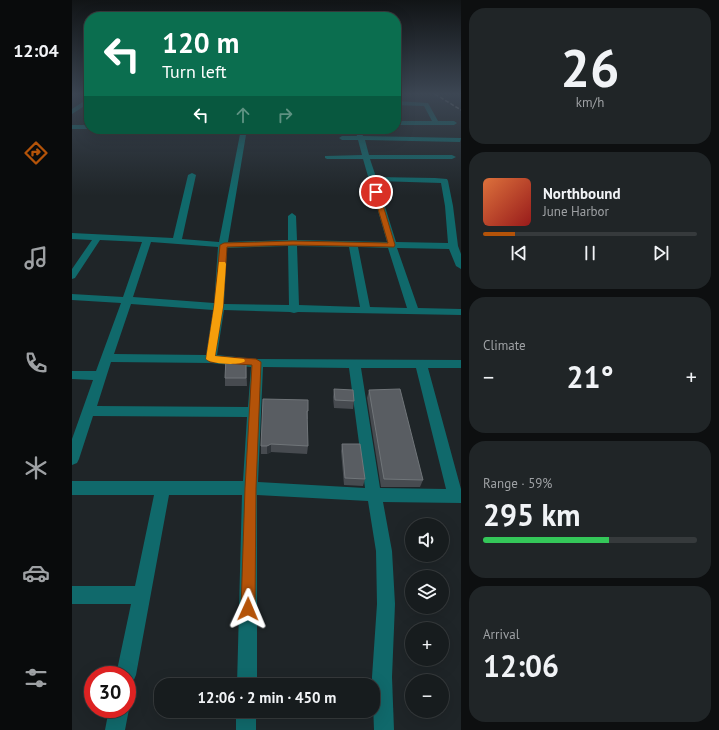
<!DOCTYPE html>
<meta charset="utf-8">
<style>
:root{--surface:#171c1e;--page:#202527;--text:#f1f3f6;--muted:#9ea1a4;--line:#363a3c;--accent:#b45309}
body{margin:0;font-family:"PT Sans",sans-serif;background:var(--page);color:var(--text);height:100vh;display:flex;flex-direction:column;font-size:15px;white-space:nowrap}
*{box-sizing:border-box;margin:0}
p{font-size:13px;color:var(--muted)}
.icon{flex:none;width:22px;height:22px;fill:none;stroke:currentColor;stroke-width:2;stroke-linecap:round;stroke-linejoin:round}
.map{position:relative;flex:1;overflow:hidden}
.sheet{display:flex;flex-direction:column;gap:8px;padding:8px;background:#0d0f10;width:258px}
.sheet>*{flex:none}
.hud{position:absolute;left:12px;top:12px;width:317px;height:122px;border-radius:16px;box-shadow:0 4px 16px #0002,0 0 0 1px var(--line);background:#0b6e4f;color:#fff;overflow:hidden}
.fabs{position:absolute;left:333px;top:518px;display:grid;gap:8px}
.fabs a{display:grid;place-items:center;width:44px;height:44px;border-radius:50%;background:var(--surface);box-shadow:0 4px 16px #0002,0 0 0 1px var(--line);font-size:20px}
.speed{position:absolute;left:12px;top:666px;display:flex;gap:8px;font-size:20px;font-weight:700;text-align:center}
.speed>*{display:grid;place-content:center;width:52px;height:52px;border-radius:50%;background:var(--surface);box-shadow:0 4px 16px #0002,0 0 0 1px var(--line);line-height:1}
.speed .limit{border:6px solid #d22;background:#fff;color:#111}
.pin{position:absolute;display:grid;place-items:center;width:34px;height:34px;color:#fff;margin:-17px;border:2px solid #fff;border-radius:50%;box-shadow:0 1px 4px #0007}
.me{position:absolute;width:44px;margin:-22px;rotate:1deg;stroke-linejoin:round;filter:drop-shadow(0 0 3px #0008)}
.turn{display:flex;align-items:center;gap:14px;height:84px;padding:0 12px;font-size:18px}
.turn .icon{width:52px;height:52px;stroke-width:2.5}
.turn b{display:block;font-size:28px;line-height:34px}
.lanes{display:flex;align-items:center;height:38px;padding:0 12px;background:#0003;justify-content:center;gap:20px;direction:ltr}
.lanes .off{opacity:.35}
.big{font-size:30px;font-weight:800;line-height:1.1}
.sheet .tile{flex:1;display:flex;flex-direction:column;justify-content:center;gap:6px;min-width:0;padding:0 14px;border-radius:16px;background:var(--page)}
.sheet .dial{align-items:center;gap:0}
.dial b{font-size:52px;line-height:1}
.song{display:flex;align-items:center;gap:12px}
.cover{width:48px;height:48px;border-radius:6px;background:linear-gradient(135deg,hsl(20 70% 55%),hsl(0 70% 35%))}
.played{height:4px;border-radius:2px;background:linear-gradient(90deg,var(--accent) 15%,var(--line) 15%)}
.keys{display:flex;justify-content:space-around;direction:ltr}
.heat{display:flex;justify-content:space-between;align-items:center;font-size:22px;direction:ltr}
.charge{height:6px;border-radius:3px;background:linear-gradient(90deg,#34c759 59%,var(--line) 0)}
.trip{position:absolute;left:82px;top:678px;width:226px;height:40px;border-radius:16px;background:var(--surface);box-shadow:0 4px 16px #0002,0 0 0 1px var(--line);font-weight:800;line-height:40px;text-align:center}
main{display:flex;flex:1;min-height:0}
.menu{display:flex;flex-direction:column;width:72px;justify-content:space-around;align-items:center;background:#090b0c;color:var(--muted)}
.menu .icon{width:28px;height:28px}
.menu .current{color:var(--accent)}
.menu b{font-size:18px;color:var(--text)}
.map>svg:first-child{display:block}
</style>
<main>
<nav class="menu">
<b>12:04</b>
<svg class="icon current" aria-label="directions" viewBox="0 0 24 24"><path d="M12 3l9 9-9 9-9-9zM9 14v-3h6M13 9l2 2-2 2"/></svg>
<svg class="icon" aria-label="music" viewBox="0 0 24 24"><path d="M9 18V5l10-2v13"/><circle cx="6" cy="18" r="3"/><circle cx="16" cy="16" r="3"/></svg>
<svg class="icon" aria-label="phone" viewBox="0 0 24 24"><path d="M5 4h4l2 5-3 2q2 4 5 5l2-3 5 2v4C11 20 4 13 5 4z"/></svg>
<svg class="icon" aria-label="climate" viewBox="0 0 24 24"><path d="M12 3v18M4 7l16 10M4 17L20 7"/></svg>
<svg class="icon" aria-label="car" viewBox="0 0 24 24"><path d="M5 17H2v-5l4-1 3-4h7l3 4 3 1v5h-3M9 17h6M6 11h13"/><circle cx="7" cy="17" r="2"/><circle cx="17" cy="17" r="2"/></svg>
<svg class="icon" aria-label="filters" viewBox="0 0 24 24"><path d="M4 7h16M4 17h16"/><circle cx="9" cy="7" r="2"/><circle cx="15" cy="17" r="2"/></svg>
</nav>
<div class="map">
<svg width="389" height="730" viewBox="0 0 389 730">
<rect width="100%" height="100%" fill="#1f2528"/>
<g fill="none" stroke-linecap="round" stroke-linejoin="round">
<g fill="#10696b" fill-rule="evenodd">
<polygon points="17,98 17,103 0,114 0,109"/>
<polygon points="324,101 356,103 366,121 382,121 385,123 382,125 324,125 324,121 360,121 352,106 324,105"/>
<rect x="0" y="125" width="17" height="4"/>
<path d="M 169,129 L 175,129 L 156,242 L 216,240 L 216,216 L 220,213 L 224,216 L 225,240 L 315,242 L 291,159 L 255,159 L 253,158 L 253,156 L 290,155 L 286,140 L 270,140 L 267,138 L 270,136 L 285,136 L 283,129 L 289,129 L 291,136 L 389,138 L 388,142 L 293,140 L 297,155 L 380,155 L 384,157 L 380,159 L 298,159 L 304,177 L 363,178 L 375,179 L 376,181 L 381,206 L 386,246 L 389,254 L 389,269 L 384,266 L 377,249 L 325,248 L 346,308 L 389,309 L 389,315 L 226,312 L 222,313 L 218,312 L 152,310 L 145,355 L 185,359 L 389,360 L 389,368 L 356,368 L 389,489 L 389,503 L 311,502 L 320,551 L 323,604 L 320,677 L 322,730 L 302,730 L 300,677 L 305,604 L 304,551 L 296,501 L 185,495 L 185,685 L 165,685 L 170,495 L 97,495 L 64,675 L 61,682 L 55,684 L 55,675 L 44,675 L 59,604 L 0,604 L 0,586 L 63,586 L 82,495 L 0,495 L 0,481 L 171,481 L 175,417 L 21,416 L 7,459 L 5,463 L 0,465 L 0,439 L 21,380 L 0,379 L 0,371 L 24,371 L 49,303 L 0,300 L 0,294 L 51,297 L 70,242 L 28,240 L 3,278 L 0,279 L 0,269 L 20,240 L 0,239 L 0,233 L 101,238 L 116,175 L 120,173 L 124,175 L 110,239 L 147,242 ZM 305,181 L 369,183 L 373,206 L 376,243 L 324,242 ZM 79,242 L 146,247 L 142,303 L 61,297 ZM 216,246 L 217,305 L 152,304 L 155,248 ZM 225,246 L 277,247 L 288,307 L 227,305 ZM 286,247 L 316,248 L 335,308 L 298,307 ZM 59,304 L 141,310 L 134,355 L 42,354 ZM 39,362 L 139,363 L 179,367 L 176,407 L 25,406 ZM 191,367 L 277,368 L 293,488 L 186,482 ZM 289,368 L 344,368 L 374,489 L 308,488 Z"/>
<polygon points="55,704 57,709 53,730 33,730 37,709 55,709"/>
<rect x="164" y="711" width="20" height="19"/>
</g>
<polyline stroke="#858a8d" stroke-width="1.5" stroke-dasharray="4 2" stroke-linecap="butt" points="363,94 389,110"/>
</g>
<g fill="#474b50">
<polygon points="174,360 175,386 153,386 153,378"/>
<polygon points="262,389 282,401 281,409 262,408 261,397"/>
<polygon points="297,390 351,480 348,487 309,487 295,398"/>
<polygon points="236,400 236,419 235,419 236,446 235,454 199,452 195,454 189,454 189,446"/>
<polygon points="270,444 293,479 291,486 272,485 269,451"/>
</g>
<polygon fill="#2f3439" points="199,444 199,452 195,454 195,446"/>
<g fill="#595d62" stroke="#707579">
<polygon points="154,358 174,360 174,378 153,378"/>
<polygon points="262,389 281,390 282,401 263,400"/>
<polygon points="328,389 351,480 312,479 297,390"/>
<polygon points="191,399 236,400 236,411 235,411 236,446 199,444 195,446 189,446"/>
<polygon points="270,444 288,444 293,479 273,478"/>
</g>
<linearGradient id="sky" x2="0" y2="1"><stop stop-color="#111416"/><stop offset="0.48" stop-color="#3c4653"/><stop offset="1" stop-color="#3c4653" stop-opacity="0"/></linearGradient>
<rect width="389" height="196" fill="url(#sky)"/>
<polygon fill="#b45309" stroke="#753606" points="304,190 307,192 323,245 322,247 221,245 155,247 151,307 143,356 184,359 189,362 184,488 183,609 181,614 176,616 171,614 169,609 173,488 180,365 138,362 134,359 142,307 148,245 152,243 221,241 316,243 301,192"/>
<path fill="#f59e0b" d="M 147,262 L 153,262 L 154,264 L 151,307 L 143,356 L 172,359 L 173,361 C 169,366 138,364 134,359 L 142,307 Z"/>
</svg>
<div class="fabs">
<a><svg class="icon" aria-label="sound" viewBox="0 0 24 24"><path d="M4 9h4l5-4v14l-5-4H4zM17 9q2 3 0 6"/></svg></a>
<a><svg class="icon" aria-label="layers" viewBox="0 0 24 24"><path d="M12 4l9 5-9 5-9-5zM3 14l9 5 9-5"/></svg></a>
<a>+</a>
<a>−</a>
</div>
<div class="speed"><div class="limit">30</div></div>
<div class="pin" style="left:304px;top:192px;background:#d93025"><svg class="icon" aria-label="arrive" viewBox="0 0 24 24"><path d="M6 21V4h12l-3 4 3 4H6"/></svg></div>
<svg class="me" style="left:176px;top:609px" viewBox="-20 -20 40 40"><path d="M0-17L14 15 0 8-14 15z" fill="#b45309" stroke="#fff" stroke-width="4"/></svg>
<div class="trip">12:06 · 2 min · 450 m</div>
<div class="hud">
<div class="turn"><svg class="icon" aria-label="left" viewBox="0 0 24 24"><path d="M17 20v-9H6M10 6l-5 5 5 5"/></svg><div><b>120 m</b>Turn left</div></div>
<div class="lanes"><svg class="icon" aria-label="left" viewBox="0 0 24 24"><path d="M17 20v-9H6M10 6l-5 5 5 5"/></svg><svg class="icon off" aria-label="ahead" viewBox="0 0 24 24"><path d="M12 20V5M6 11l6-6 6 6"/></svg><svg class="icon off" aria-label="right" viewBox="0 0 24 24"><path d="M7 20v-9h11M14 6l5 5-5 5"/></svg></div>
</div>
</div>
<section class="sheet">
<div class="tile dial"><b>26</b><p>km/h</p></div>
<div class="tile">
<div class="song"><i class="cover"></i><div><b>Northbound</b><p>June Harbor</p></div></div>
<div class="played"></div>
<div class="keys"><svg class="icon" aria-label="previous" viewBox="0 0 24 24"><path d="M18 5L8 12l10 7zM5 5v14"/></svg><svg class="icon" aria-label="pause" viewBox="0 0 24 24"><path d="M8 5v14M16 5v14"/></svg><svg class="icon" aria-label="next" viewBox="0 0 24 24"><path d="M6 5l10 7-10 7zM19 5v14"/></svg></div>
</div>
<div class="tile"><p>Climate</p>
<div class="heat"><a>−</a><b class="big">21°</b><a>+</a></div>
</div>
<div class="tile"><p>Range · 59%</p><b class="big">295 km</b><div class="charge"></div></div>
<div class="tile"><p>Arrival</p><b class="big">12:06</b></div>
</section>
</main>
